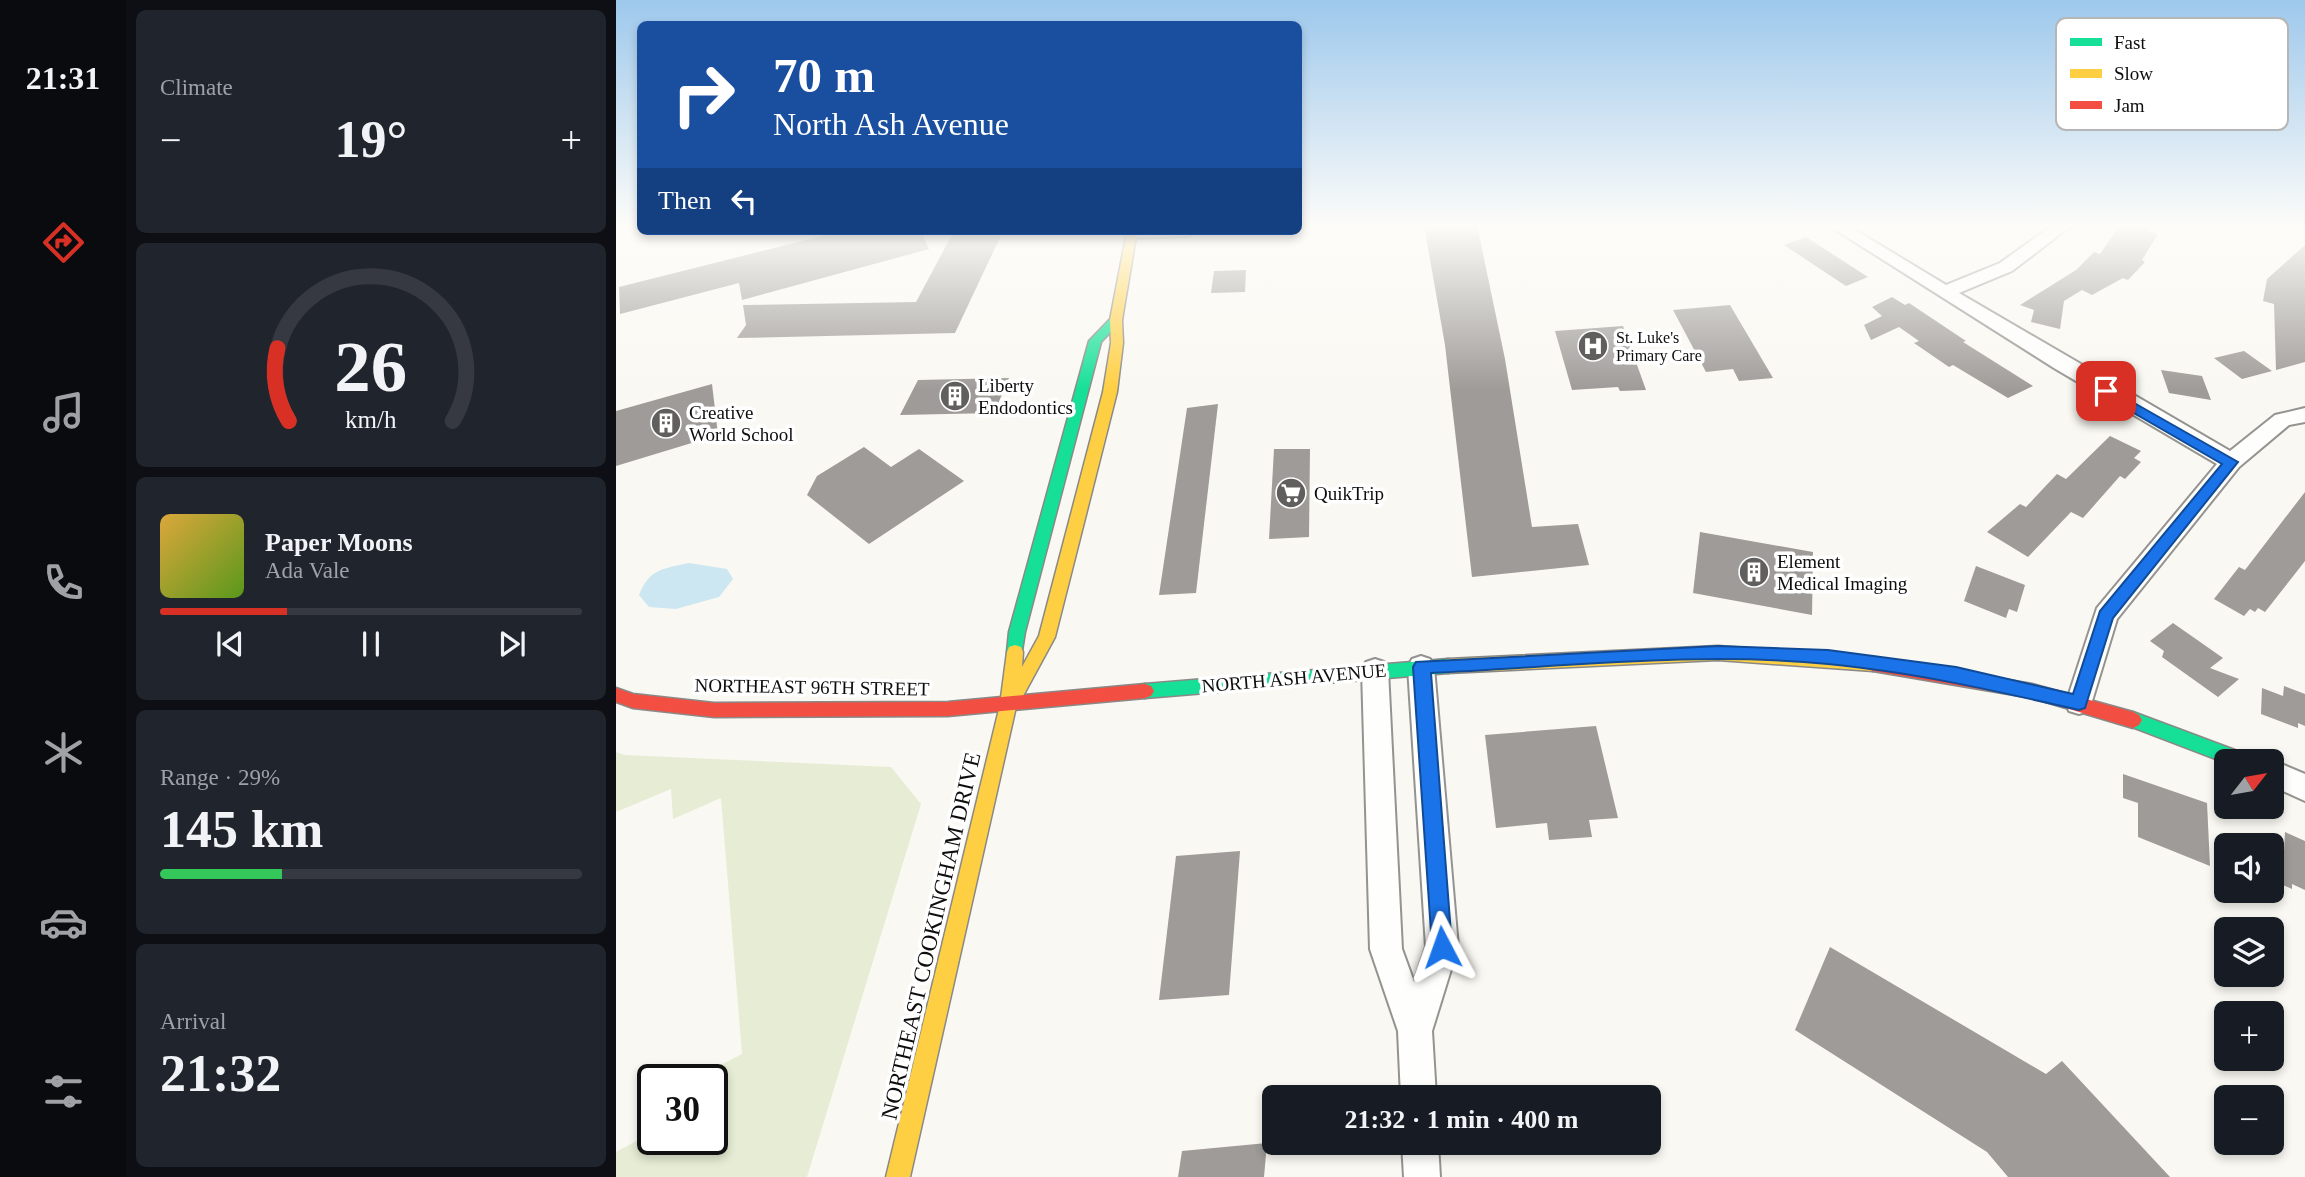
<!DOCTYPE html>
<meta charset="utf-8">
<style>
:root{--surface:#171b24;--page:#20242c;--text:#f1f3f6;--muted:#9ea1a6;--line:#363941;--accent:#d93025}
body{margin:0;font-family:Georgia,serif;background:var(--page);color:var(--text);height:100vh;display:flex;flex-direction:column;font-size:26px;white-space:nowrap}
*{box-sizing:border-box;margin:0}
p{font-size:23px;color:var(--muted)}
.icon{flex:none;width:38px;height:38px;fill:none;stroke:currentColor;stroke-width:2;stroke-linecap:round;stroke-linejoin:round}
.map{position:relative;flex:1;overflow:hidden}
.details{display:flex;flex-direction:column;gap:10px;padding:10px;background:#0d0f14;width:490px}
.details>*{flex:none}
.hud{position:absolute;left:21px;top:21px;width:665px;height:214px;border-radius:10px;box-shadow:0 4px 10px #0003;background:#1a4fa0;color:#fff;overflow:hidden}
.needle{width:46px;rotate:59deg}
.tools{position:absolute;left:1598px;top:749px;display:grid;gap:14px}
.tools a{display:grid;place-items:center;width:70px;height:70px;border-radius:10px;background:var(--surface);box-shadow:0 4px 10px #0003;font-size:35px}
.speed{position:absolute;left:21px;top:1064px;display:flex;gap:14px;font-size:35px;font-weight:700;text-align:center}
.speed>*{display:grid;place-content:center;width:91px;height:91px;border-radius:50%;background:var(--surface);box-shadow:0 4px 10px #0003;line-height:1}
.speed .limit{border:4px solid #111;border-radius:10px;background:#fff;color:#111}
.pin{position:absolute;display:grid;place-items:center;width:60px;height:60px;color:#fff;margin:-30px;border-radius:14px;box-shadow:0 4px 10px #0006}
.me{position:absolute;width:77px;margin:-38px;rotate:356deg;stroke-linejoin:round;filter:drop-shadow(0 0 5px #0008)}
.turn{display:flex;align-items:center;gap:24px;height:147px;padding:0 21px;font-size:32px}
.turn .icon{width:91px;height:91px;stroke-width:2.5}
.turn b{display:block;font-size:49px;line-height:60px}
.then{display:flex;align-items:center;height:66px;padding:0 21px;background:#0003;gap:14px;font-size:26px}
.big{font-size:52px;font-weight:800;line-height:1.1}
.details .widget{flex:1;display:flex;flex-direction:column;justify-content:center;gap:10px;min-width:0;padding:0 24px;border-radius:10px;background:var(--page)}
.details .dial{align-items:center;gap:0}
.dial svg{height:182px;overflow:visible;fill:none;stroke:var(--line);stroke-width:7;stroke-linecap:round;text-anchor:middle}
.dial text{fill:var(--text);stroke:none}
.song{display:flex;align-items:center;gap:21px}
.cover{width:84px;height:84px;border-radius:10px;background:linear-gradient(135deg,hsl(40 70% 55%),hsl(90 70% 35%))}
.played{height:7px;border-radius:4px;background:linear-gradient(90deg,var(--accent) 30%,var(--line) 30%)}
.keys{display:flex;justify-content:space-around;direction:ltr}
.heat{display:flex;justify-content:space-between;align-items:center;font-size:38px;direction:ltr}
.charge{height:10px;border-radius:5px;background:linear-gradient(90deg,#34c759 29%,var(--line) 0)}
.trip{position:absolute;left:646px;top:1085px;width:399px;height:70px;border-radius:10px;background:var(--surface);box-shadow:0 4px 10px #0003;font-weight:800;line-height:70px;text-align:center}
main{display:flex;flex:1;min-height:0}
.tabs{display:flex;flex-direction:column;width:126px;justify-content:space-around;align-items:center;background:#090b0e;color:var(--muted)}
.tabs .icon{width:49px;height:49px}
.tabs .active{color:var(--accent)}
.tabs b{font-size:32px;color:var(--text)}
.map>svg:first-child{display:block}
</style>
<main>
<nav class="tabs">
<b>21:31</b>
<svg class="icon active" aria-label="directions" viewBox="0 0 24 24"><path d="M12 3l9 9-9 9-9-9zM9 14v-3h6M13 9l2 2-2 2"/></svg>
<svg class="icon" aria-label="music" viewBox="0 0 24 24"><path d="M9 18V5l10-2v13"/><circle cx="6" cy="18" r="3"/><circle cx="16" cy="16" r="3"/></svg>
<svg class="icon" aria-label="phone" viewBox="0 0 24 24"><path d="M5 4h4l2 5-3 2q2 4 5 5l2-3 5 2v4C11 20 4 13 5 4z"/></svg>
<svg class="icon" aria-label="climate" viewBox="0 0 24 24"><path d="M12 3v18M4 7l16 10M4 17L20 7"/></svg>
<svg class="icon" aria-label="car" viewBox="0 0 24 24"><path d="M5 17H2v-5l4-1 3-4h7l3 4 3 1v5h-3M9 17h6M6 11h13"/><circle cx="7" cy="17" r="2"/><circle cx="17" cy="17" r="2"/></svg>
<svg class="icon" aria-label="filters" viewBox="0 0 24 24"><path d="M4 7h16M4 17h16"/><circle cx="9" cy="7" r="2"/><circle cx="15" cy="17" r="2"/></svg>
</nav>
<section class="details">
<div class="widget"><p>Climate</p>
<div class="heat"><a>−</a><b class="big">19°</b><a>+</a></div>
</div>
<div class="widget dial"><svg viewBox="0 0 100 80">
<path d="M14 69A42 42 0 1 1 86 69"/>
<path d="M14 69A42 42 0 0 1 9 37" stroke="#d93025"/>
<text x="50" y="56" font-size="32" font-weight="700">26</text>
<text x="50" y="72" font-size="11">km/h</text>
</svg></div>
<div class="widget">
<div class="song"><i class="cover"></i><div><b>Paper Moons</b><p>Ada Vale</p></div></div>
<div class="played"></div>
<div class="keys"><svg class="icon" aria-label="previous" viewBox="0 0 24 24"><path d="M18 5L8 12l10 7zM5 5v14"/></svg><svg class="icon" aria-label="pause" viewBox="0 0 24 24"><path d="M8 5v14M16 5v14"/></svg><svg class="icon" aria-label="next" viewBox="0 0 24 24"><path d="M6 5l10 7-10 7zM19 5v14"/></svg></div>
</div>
<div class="widget"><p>Range · 29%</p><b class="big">145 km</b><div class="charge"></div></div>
<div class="widget"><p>Arrival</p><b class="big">21:32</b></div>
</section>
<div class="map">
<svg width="1689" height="1177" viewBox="0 0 1689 1177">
<rect width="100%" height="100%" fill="#faf8f2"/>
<polygon fill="#e6edd4" points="0,752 9,755 275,767 305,804 191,1177 0,1177 0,1152 37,1132 37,1139 96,1139 96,1080 77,1079 126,1054 105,798 57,819 55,789 0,812"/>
<path fill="#cce7f1" d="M 73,563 L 111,569 L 117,579 L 103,597 L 60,609 L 33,607 L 23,595 C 34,568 47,569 73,563 Z"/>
<g fill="#9e9b98">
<polygon points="808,225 861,225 889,359 916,527 962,524 973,565 856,577 829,345"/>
<polygon points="1504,225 1536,225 1532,231 1542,234 1526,260 1529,262 1512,280 1507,278 1476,295 1466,290 1448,301 1444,329 1415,322 1418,310 1404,305 1460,270 1478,252 1484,254"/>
<polygon points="226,231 305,231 313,249 126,300 123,283 4,314 3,287"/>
<polygon points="338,231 387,231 339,333 121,338 130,325 127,305 300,302"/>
<polygon points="1190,237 1252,277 1230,286 1168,245"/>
<polygon points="1689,245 1689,362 1660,370 1658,304 1647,301 1651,279"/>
<polygon points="630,270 629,292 595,293 598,271"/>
<polygon points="1276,297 1289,305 1293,303 1350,341 1347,342 1417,386 1392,398 1337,365 1333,367 1298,343 1303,341 1283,327 1255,340 1248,325 1266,316 1256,307"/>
<polygon points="1114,305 1157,378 1123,381 1117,369 1090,372 1057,310"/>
<polygon points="1007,326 1030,390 1004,391 1002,387 956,390 939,331"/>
<polygon points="1628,351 1656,371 1626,379 1598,358"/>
<polygon points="1545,370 1586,376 1595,400 1553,393"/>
<polygon points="393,378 378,413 284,415 302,380"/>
<polygon points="96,384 102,435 0,466 0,411"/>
<polygon points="602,404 580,593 543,595 571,408"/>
<polygon points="1494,436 1525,451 1518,458 1525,462 1509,479 1504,476 1467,518 1455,512 1412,557 1371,532 1404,504 1410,507 1441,474 1450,479"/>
<polygon points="248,447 275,467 303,449 348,481 253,544 191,495 201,476"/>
<polygon points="658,449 694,449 693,537 653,539"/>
<polygon points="1689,492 1689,561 1649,612 1642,608 1639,612 1634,609 1628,616 1598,599 1623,567 1629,570"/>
<polygon points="1084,532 1197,552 1196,615 1077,593"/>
<polygon points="1360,566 1409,585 1401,612 1393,609 1390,618 1348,601"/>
<polygon points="1557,623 1607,658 1594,668 1623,679 1602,697 1546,657 1548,651 1534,641"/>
<polygon points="1668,686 1689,694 1689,726 1682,723 1682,728 1645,714 1646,688 1667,696"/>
<polygon points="980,726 1002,818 973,820 976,837 933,840 931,823 880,828 869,735"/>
<polygon points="1507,774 1591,803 1594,866 1522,837 1522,803 1507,798"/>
<polygon points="1669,832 1689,841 1689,890 1676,884 1676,889 1656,880 1656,846 1668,851"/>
<polygon points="624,851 613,995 543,1000 560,856"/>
<polygon points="1214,947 1430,1074 1446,1061 1554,1177 1392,1177 1371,1152 1179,1030"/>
<polygon points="651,1143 648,1177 562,1177 566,1151"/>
</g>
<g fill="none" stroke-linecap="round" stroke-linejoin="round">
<g stroke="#949390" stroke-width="4">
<g id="street">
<polygon points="1212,225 1231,225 1330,285 1384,263 1437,225 1456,225 1396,271 1343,293 1614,451 1659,415 1689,408 1689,422 1673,425 1623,467 1501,619 1473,711 1463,714 1453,711 1450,703 1481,608 1601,464 1438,368"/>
<polygon points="508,231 580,231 572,236 515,238 509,237"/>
<polygon points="805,656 814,659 818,667 842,947 816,1031 820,1097 785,1097 782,1031 754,949 746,670 750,662 759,659 768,662 772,670 786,949 798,982 810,947 792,667 796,659"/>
<polygon points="1656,760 1689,774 1689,801 1656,786 1653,761"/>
<polygon points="786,1143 822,1143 824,1177 788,1177"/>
</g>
</g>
<g stroke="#8a8987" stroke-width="3">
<g id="fast">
<polygon points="500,316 506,320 485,342 409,632 405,657 399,659 393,657 391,652 393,632 473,341 496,317"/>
<polygon points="832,659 838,661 840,666 838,671 832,673 529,698 523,696 520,691 523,686 529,684"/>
<polygon points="1517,712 1632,755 1635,761 1610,763 1511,725 1508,720 1511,715"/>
</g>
</g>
<g stroke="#8a8987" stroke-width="3">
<g id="slow">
<polygon points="511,231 521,231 506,320 507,343 501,392 439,637 407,696 402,698 294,1177 270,1177 384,705 391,652 393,647 399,645 405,647 407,652 406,667 423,636 487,392 495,343 494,320"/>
<polygon points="1102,646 1257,657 1263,659 1265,664 1263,669 1257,671 1102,660 832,673 826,671 824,666 826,661 832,659"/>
</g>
</g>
<g stroke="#8a8987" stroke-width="3">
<g id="jam">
<polygon points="1257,657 1416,684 1517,712 1523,715 1526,720 1523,725 1517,728 1416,698 1257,671 1251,669 1249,664 1251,659"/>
<polygon points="529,684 535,686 538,691 535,696 529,698 332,716 98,717 17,708 0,702 0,688 17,694 98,703 332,702"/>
</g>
</g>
<use href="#street" fill="#fefefd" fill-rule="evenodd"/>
<use href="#fast" fill="#16e098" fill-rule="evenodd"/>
<use href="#slow" fill="#ffcf43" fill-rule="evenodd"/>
<use href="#jam" fill="#f24e42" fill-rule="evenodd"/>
</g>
<linearGradient id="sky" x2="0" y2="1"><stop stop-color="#9dc8ec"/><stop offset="0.58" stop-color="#fdfcf9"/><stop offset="1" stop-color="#fdfcf9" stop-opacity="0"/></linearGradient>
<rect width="1689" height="390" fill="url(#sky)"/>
<path fill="#1a73e8" stroke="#114b97" stroke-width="2" d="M 1490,387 L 1622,462 L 1497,618 L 1469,708 L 1463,710 C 1380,691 1297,672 1212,664 C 1081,651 946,667 815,673 L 836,947 L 833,955 L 826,958 L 819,955 L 816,947 L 797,667 L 800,662 L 1102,646 L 1212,650 L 1340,667 L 1457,694 L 1484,611 L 1606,464 L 1485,394 L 1483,391 Z"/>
<defs>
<g id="hospital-disc" transform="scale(1.575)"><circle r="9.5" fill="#605f5d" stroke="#fff"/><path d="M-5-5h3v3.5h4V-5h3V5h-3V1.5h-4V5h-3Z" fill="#fff"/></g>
<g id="building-disc" transform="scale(1.575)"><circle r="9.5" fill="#605f5d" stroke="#fff"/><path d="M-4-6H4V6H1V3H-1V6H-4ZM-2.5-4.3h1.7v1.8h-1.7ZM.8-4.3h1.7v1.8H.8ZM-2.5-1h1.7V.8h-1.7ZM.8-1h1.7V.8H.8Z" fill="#fff"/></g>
<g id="supermarket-disc" transform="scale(1.575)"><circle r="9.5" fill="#605f5d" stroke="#fff"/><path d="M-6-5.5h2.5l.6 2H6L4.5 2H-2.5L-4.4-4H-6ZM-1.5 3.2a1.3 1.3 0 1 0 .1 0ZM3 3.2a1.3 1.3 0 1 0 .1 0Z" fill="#fff"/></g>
</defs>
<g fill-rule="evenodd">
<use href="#hospital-disc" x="977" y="346"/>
<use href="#building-disc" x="339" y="396"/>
<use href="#building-disc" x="50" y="423"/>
<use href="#supermarket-disc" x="675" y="493"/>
<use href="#building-disc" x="1138" y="572"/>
</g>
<g text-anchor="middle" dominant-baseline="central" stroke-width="7" stroke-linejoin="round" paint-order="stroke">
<g font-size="16" fill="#0d0d0d" stroke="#fff" text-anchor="start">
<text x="1000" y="337">St. Luke's<tspan x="1000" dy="18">Primary Care</tspan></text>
</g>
<g font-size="19" fill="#0d0d0d" stroke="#fff" text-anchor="start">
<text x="362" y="385">Liberty<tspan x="362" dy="22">Endodontics</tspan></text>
<text x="73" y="412">Creative<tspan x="73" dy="22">World School</tspan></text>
<text x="698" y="493">QuikTrip</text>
<text x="1161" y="561">Element<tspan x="1161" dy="22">Medical Imaging</tspan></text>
</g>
<g font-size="19" fill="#0d0d0d" stroke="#fff">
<text transform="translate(678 678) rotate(-5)">NORTH ASH AVENUE</text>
<text transform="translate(196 687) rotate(1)">NORTHEAST 96TH STREET</text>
</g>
<g font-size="23" fill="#0d0d0d" stroke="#fff">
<text transform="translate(315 936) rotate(-77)">NORTHEAST COOKINGHAM DRIVE</text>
</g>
</g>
<rect x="1440" y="18" width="232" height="112" rx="10" fill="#fff" stroke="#b6b6b6" stroke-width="2"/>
<rect x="1454" y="38" width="32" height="8" fill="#16e098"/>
<rect x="1454" y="69" width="32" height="9" fill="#ffcf43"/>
<rect x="1454" y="101" width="32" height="8" fill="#f24e42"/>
<g font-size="19" fill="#0d0d0d">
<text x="1498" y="49">Fast</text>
<text x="1498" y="80">Slow</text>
<text x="1498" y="112">Jam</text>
</g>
</svg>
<div class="tools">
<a><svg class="needle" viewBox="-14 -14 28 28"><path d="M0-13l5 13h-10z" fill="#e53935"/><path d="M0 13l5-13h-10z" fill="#9ea1a6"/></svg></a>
<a><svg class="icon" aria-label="sound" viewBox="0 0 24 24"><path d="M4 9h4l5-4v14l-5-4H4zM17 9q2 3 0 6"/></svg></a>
<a><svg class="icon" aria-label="layers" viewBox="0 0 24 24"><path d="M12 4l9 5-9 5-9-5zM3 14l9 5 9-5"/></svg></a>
<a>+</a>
<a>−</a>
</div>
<div class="speed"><div class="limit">30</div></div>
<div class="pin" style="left:1490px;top:391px;background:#d93025"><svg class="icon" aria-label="arrive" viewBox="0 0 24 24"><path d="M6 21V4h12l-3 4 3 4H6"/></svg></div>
<svg class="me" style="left:826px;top:947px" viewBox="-20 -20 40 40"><path d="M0-17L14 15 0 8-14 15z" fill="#1a73e8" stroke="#fff" stroke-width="4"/></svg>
<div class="trip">21:32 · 1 min · 400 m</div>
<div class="hud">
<div class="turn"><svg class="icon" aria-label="right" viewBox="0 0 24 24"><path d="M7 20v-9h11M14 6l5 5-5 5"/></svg><div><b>70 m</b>North Ash Avenue</div></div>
<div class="then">Then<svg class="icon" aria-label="left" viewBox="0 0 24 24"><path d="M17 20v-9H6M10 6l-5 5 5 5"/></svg></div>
</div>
</div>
</main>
